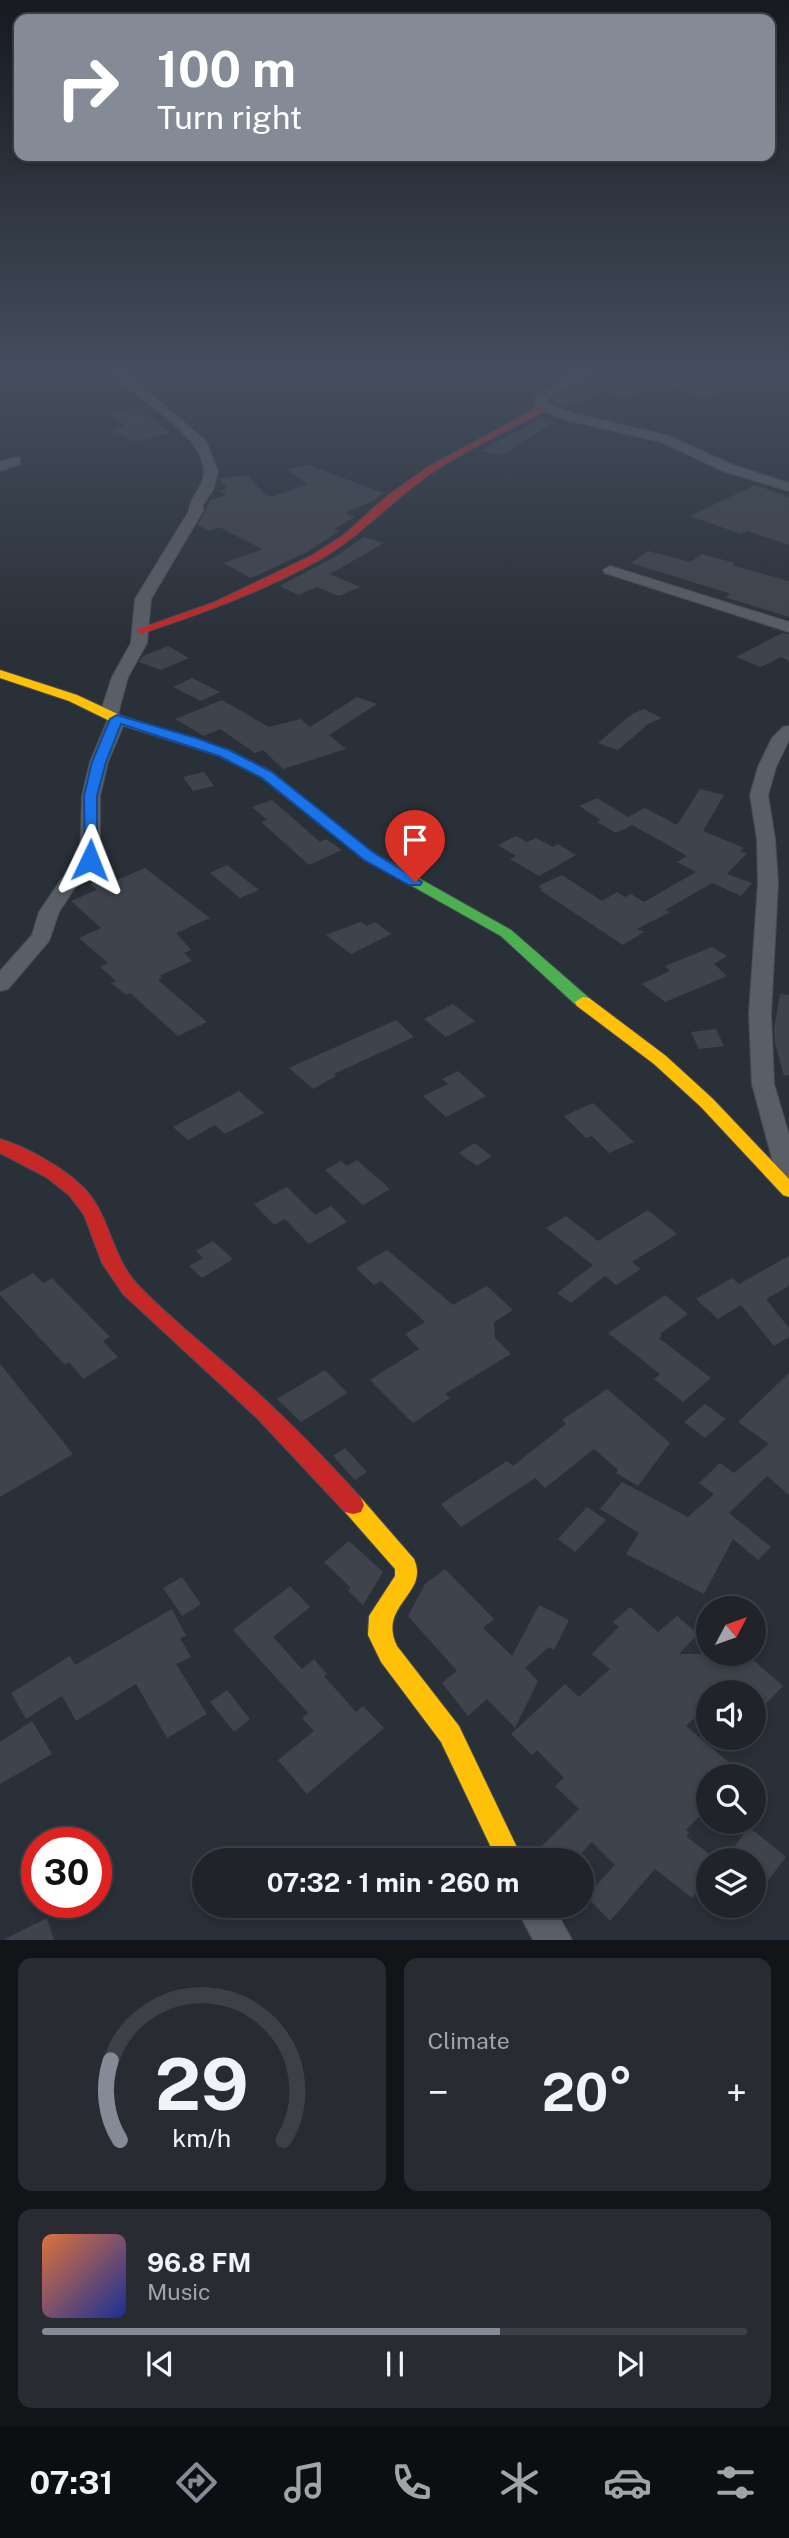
<!DOCTYPE html>
<meta charset="utf-8">
<style>
:root{--surface:#20242a;--page:#282c32;--text:#f1f3f6;--muted:#a2a4a8;--line:#3d4147;--accent:#848b96}
body{margin:0;font-family:"Public Sans",sans-serif;background:var(--page);color:var(--text);height:100vh;display:flex;flex-direction:column;font-size:26px;white-space:nowrap}
*{box-sizing:border-box;margin:0}
p{font-size:23px;color:var(--muted)}
.icon{flex:none;width:38px;height:38px;fill:none;stroke:currentColor;stroke-width:2;stroke-linecap:round;stroke-linejoin:round}
.map{position:relative;height:1940px;overflow:hidden}
.details{display:flex;flex-direction:column;gap:18px;padding:18px;background:#121417;flex:1}
.details>*{flex:none}
.banner{position:absolute;left:14px;top:14px;width:761px;height:147px;border-radius:14px;box-shadow:0 4px 10px #0003,0 0 0 2px var(--line);background:#848b96;color:#fff;overflow:hidden}
.needle{width:46px;rotate:49deg}
.fabs{position:absolute;left:696px;top:1596px;display:grid;gap:14px}
.fabs a{display:grid;place-items:center;width:70px;height:70px;border-radius:50%;background:var(--surface);box-shadow:0 4px 10px #0003,0 0 0 2px var(--line);font-size:35px}
.speed{position:absolute;left:21px;top:1827px;display:flex;gap:14px;font-size:35px;font-weight:700;text-align:center}
.speed>*{display:grid;place-content:center;width:91px;height:91px;border-radius:50%;background:var(--surface);box-shadow:0 4px 10px #0003,0 0 0 2px var(--line);line-height:1}
.speed .limit{border:10px solid #d22;background:#fff;color:#111}
.pin{position:absolute;display:grid;place-items:center;width:60px;height:60px;color:#fff;margin:-72px -30px;border-radius:50% 50% 50% 0;rotate:-45deg;box-shadow:0 0 7px #0007}
.pin .icon{rotate:45deg}
.me{position:absolute;width:77px;margin:-38px;rotate:2deg;stroke-linejoin:round;filter:drop-shadow(0 0 5px #0008)}
.turn{display:flex;align-items:center;gap:24px;height:147px;padding:0 28px;font-size:32px}
.turn .icon{width:91px;height:91px;stroke-width:2.5}
.turn b{display:block;font-size:49px;line-height:60px}
.big{font-size:52px;font-weight:700;line-height:1.1}
.details .widget{flex:1;display:flex;flex-direction:column;justify-content:center;gap:10px;min-width:0;padding:0 24px;border-radius:14px;background:var(--page)}
.details .dial{align-items:center;gap:0}
.dial svg{height:182px;overflow:visible;fill:none;stroke:var(--line);stroke-width:7;stroke-linecap:round;text-anchor:middle}
.dial text{fill:var(--text);stroke:none}
.song{display:flex;align-items:center;gap:21px}
.cover{width:84px;height:84px;border-radius:10px;background:linear-gradient(135deg,hsl(20 70% 55%),hsl(230 70% 35%))}
.played{height:7px;border-radius:4px;background:linear-gradient(90deg,var(--accent) 65%,var(--line) 65%)}
.keys{display:flex;justify-content:space-around;direction:ltr}
.heat{display:flex;justify-content:space-between;align-items:center;font-size:38px;direction:ltr}
.details .tiles{flex:1;display:grid;gap:18px;grid-template-columns:1fr 1fr}
.widget:last-child{grid-column:span 2}
.trip{position:absolute;left:192px;top:1848px;width:402px;height:70px;border-radius:35px;background:var(--surface);box-shadow:0 4px 10px #0003,0 0 0 2px var(--line);font-weight:700;line-height:70px;text-align:center}
.tab-bar{display:flex;height:112px;justify-content:space-around;align-items:center;background:#0d0e11;color:var(--muted)}
.tab-bar .icon{width:49px;height:49px}
.tab-bar .selected{color:var(--accent)}
.tab-bar b{font-size:32px;color:var(--text)}
.map>svg:first-child{display:block}
</style>
<div class="map">
<svg width="789" height="1940" viewBox="0 0 789 1940">
<rect width="100%" height="100%" fill="#2a3038"/>
<g fill="#3f444c">
<polygon points="615,370 702,370 746,385 707,399 660,383 629,399 605,392 565,407 549,401 598,372 615,375"/>
<polygon points="139,408 171,433 134,442 111,430 125,426 109,413"/>
<polygon points="541,419 554,422 501,456 480,451"/>
<polygon points="308,465 383,493 373,501 345,513 355,517 334,529 339,531 307,552 258,575 251,578 223,563 263,549 219,527 210,531 198,525 210,500 226,495 219,491 227,488 219,479 247,475 263,492 272,497 307,484 287,469"/>
<polygon points="755,485 789,497 789,545 748,531 741,534 690,516"/>
<polygon points="364,537 384,543 330,574 360,587 339,596 317,587 298,595 280,586 338,555"/>
<polygon points="648,551 690,562 702,554 735,563 732,565 789,581 789,617 725,597 731,594 631,563"/>
<polygon points="782,633 789,634 789,661 781,657 761,667 736,657"/>
<polygon points="168,646 189,658 161,670 139,662 143,656"/>
<polygon points="192,678 220,692 201,701 173,687"/>
<polygon points="357,697 377,704 329,735 346,749 283,769 263,750 255,753 220,729 204,736 175,719 222,700 269,727 301,719 310,727"/>
<polygon points="644,709 662,718 648,724 618,750 598,743 632,714"/>
<polygon points="204,772 214,786 193,791 183,777"/>
<polygon points="700,789 724,795 703,831 744,848 740,851 747,853 727,874 752,883 741,896 712,883 665,910 670,912 637,929 644,932 623,945 540,890 542,889 538,886 562,875 602,901 617,892 625,897 631,894 644,902 696,872 677,862 687,856 668,845 632,825 616,833 597,822 601,820 579,806 597,798 628,817 645,808 677,825"/>
<polygon points="272,800 320,842 326,839 342,850 309,865 261,822 267,820 252,807"/>
<polygon points="516,836 527,842 536,838 553,847 558,844 576,855 539,876 510,859 516,856 498,845"/>
<polygon points="227,865 259,890 240,898 210,873"/>
<polygon points="99,866 117,880 145,868 210,918 176,933 191,950 184,953 192,961 159,976 162,978 158,980 207,1022 178,1036 130,993 126,995 111,983 116,981 100,967 108,963 79,938 101,928 71,901 97,890 90,884 95,882 90,876"/>
<polygon points="360,922 367,926 375,922 391,934 351,954 326,935"/>
<polygon points="712,947 727,956 714,964 727,976 665,1002 642,984 670,971 665,966"/>
<polygon points="780,994 789,995 789,1075 784,1076 775,1043 774,1028"/>
<polygon points="453,1004 475,1021 446,1037 424,1019"/>
<polygon points="396,1020 414,1037 334,1074 336,1076 313,1089 289,1068"/>
<polygon points="716,1029 724,1046 699,1049 691,1032"/>
<polygon points="458,1071 486,1096 446,1117 423,1096 448,1084 442,1079"/>
<polygon points="239,1091 264,1113 225,1134 215,1125 188,1140 173,1127"/>
<polygon points="593,1103 634,1142 609,1153 592,1136 586,1138 564,1116"/>
<polygon points="474,1143 492,1156 477,1166 459,1153"/>
<polygon points="357,1160 390,1189 363,1205 325,1170 341,1161 347,1166"/>
<polygon points="287,1187 315,1215 331,1206 347,1222 309,1244 285,1219 274,1225 254,1204"/>
<polygon points="648,1210 677,1234 632,1262 641,1269 616,1285 605,1276 571,1303 557,1293 593,1265 546,1228 566,1216 598,1241"/>
<polygon points="213,1241 233,1259 202,1278 189,1266 203,1258 196,1251"/>
<polygon points="387,1250 453,1305 487,1286 513,1310 494,1322 495,1338 511,1354 445,1394 450,1398 413,1423 370,1380 419,1349 405,1334 425,1322 381,1281 374,1285 356,1268"/>
<polygon points="789,1256 789,1286 766,1299 789,1328 789,1337 774,1346 741,1305 718,1319 696,1299 732,1278 739,1284"/>
<polygon points="33,1273 43,1283 52,1278 110,1337 103,1341 118,1357 83,1379 69,1362 65,1365 0,1295 0,1292"/>
<polygon points="665,1295 688,1314 660,1334 662,1336 659,1338 711,1378 683,1402 654,1379 660,1374 608,1333"/>
<polygon points="0,1364 73,1454 0,1497"/>
<polygon points="325,1370 347,1393 301,1422 277,1399"/>
<polygon points="789,1373 789,1495 767,1476 729,1513 771,1547 758,1560 733,1539 704,1594 626,1554 639,1533 600,1509 622,1482 688,1517 714,1494 699,1483 720,1463 734,1473 769,1444 738,1422"/>
<polygon points="607,1389 670,1443 638,1486 616,1473 618,1470 594,1449 545,1488 535,1478 461,1527 441,1504 507,1461 513,1466 566,1424 562,1420"/>
<polygon points="705,1404 726,1419 705,1438 684,1422"/>
<polygon points="345,1448 367,1472 355,1480 333,1456"/>
<polygon points="587,1507 606,1520 575,1552 558,1539"/>
<polygon points="349,1541 383,1572 363,1605 348,1590 351,1588 324,1562"/>
<polygon points="445,1569 494,1619 483,1628 512,1656 539,1605 569,1620 554,1650 549,1647 525,1668 538,1681 515,1728 487,1699 468,1716 442,1683 457,1671 408,1616 425,1584"/>
<polygon points="182,1577 201,1604 182,1616 163,1588"/>
<polygon points="290,1586 310,1607 273,1637 302,1669 314,1659 327,1674 324,1676 356,1712 363,1706 384,1728 307,1794 278,1760 314,1731 302,1718 308,1713 233,1630"/>
<polygon points="630,1607 658,1632 677,1616 698,1634 679,1654 746,1654 783,1686 754,1716 754,1692 746,1692 736,1684 727,1692 709,1692 709,1705 686,1726 745,1776 709,1776 709,1806 686,1830 689,1833 686,1836 709,1854 709,1902 697,1892 692,1898 655,1869 610,1921 586,1896 615,1865 592,1842 575,1860 554,1860 541,1847 579,1809 555,1786 564,1778 537,1750 532,1755 511,1734 565,1684 579,1697 610,1669 592,1654 619,1627 613,1622"/>
<polygon points="172,1609 186,1636 180,1638 191,1657 176,1664 207,1714 167,1738 136,1684 76,1721 62,1696 26,1719 11,1693 70,1656 75,1665"/>
<polygon points="227,1690 250,1719 234,1732 210,1702"/>
<polygon points="32,1721 52,1754 0,1784 0,1742"/>
<polygon points="749,1827 786,1857 754,1899 754,1860 724,1860"/>
<polygon points="47,1918 54,1940 3,1940"/>
</g>
<g fill="none" stroke-linecap="round" stroke-linejoin="round">
<g stroke="#484c55" stroke-width="2">
<g id="street">
<path d="M 108,370 L 122,370 L 206,441 L 218,471 L 213,490 L 203,505 L 203,511 L 151,599 L 147,643 L 128,677 L 118,714 L 126,719 L 108,762 L 100,796 L 100,861 L 74,889 L 59,912 L 49,941 L 8,989 L 0,991 L 0,971 L 32,935 L 39,912 L 60,881 L 80,860 L 82,796 L 90,762 L 108,719 L 100,714 L 112,677 L 131,643 L 135,599 L 189,511 C 189,497 205,486 204,471 C 203,433 133,397 108,370 Z"/>
<polygon points="581,370 597,370 547,399 546,403 575,414 669,436 733,465 789,483 789,491 723,471 661,442 567,420 536,408 535,396"/>
<polygon points="15,457 20,458 20,464 0,471 0,462"/>
<polygon points="610,566 789,622 789,632 605,573 603,570"/>
<polygon points="789,726 789,740 776,767 768,795 775,839 778,883 771,1014 774,1084 789,1135 789,1186 780,1183 777,1177 752,1084 749,1014 758,883 757,839 750,795 758,767 772,738 783,727"/>
<polygon points="515,1906 553,1906 572,1940 533,1940"/>
</g>
</g>
<g stroke="#484c55" stroke-width="2">
<polygon id="fast" points="331,822 374,853 511,930 589,998 591,1002 589,1006 577,1006 501,936 364,859 326,829 324,826 326,823"/>
</g>
<g stroke="#484c55" stroke-width="2">
<g id="slow">
<polygon points="0,670 77,695 122,716 229,750 272,772 338,826 331,830 326,829 262,778 219,756 112,722 69,701 0,678"/>
<polygon points="583,997 589,998 666,1056 713,1099 789,1179 789,1197 783,1195 701,1107 654,1064 577,1006 575,1002"/>
<path d="M 353,1496 L 361,1498 L 414,1559 C 430,1594 377,1605 397,1646 L 459,1726 L 523,1860 L 497,1860 L 441,1742 L 381,1662 L 368,1635 L 369,1616 L 395,1576 L 395,1569 L 345,1512 L 342,1505 L 345,1498 Z"/>
</g>
</g>
<g stroke="#484c55" stroke-width="2">
<g id="jam">
<path d="M 543,405 L 546,406 L 546,410 C 509,430 469,448 433,472 C 393,499 361,536 319,560 C 264,591 205,612 146,632 L 142,634 L 136,630 L 215,602 L 311,556 L 344,535 L 386,497 L 428,467 Z"/>
<path d="M 0,1139 C 25,1146 64,1168 83,1187 C 110,1214 111,1256 137,1284 C 169,1318 206,1346 240,1377 C 283,1415 323,1456 361,1498 L 364,1505 L 361,1512 L 353,1514 L 345,1512 L 257,1418 L 123,1294 L 102,1263 L 84,1215 L 69,1195 L 46,1177 L 0,1153 Z"/>
</g>
</g>
<use href="#street" fill="#5a5e66" fill-rule="evenodd"/>
<use href="#fast" fill="#4caf50" fill-rule="evenodd"/>
<use href="#slow" fill="#ffc107" fill-rule="evenodd"/>
<use href="#jam" fill="#c62828" fill-rule="evenodd"/>
</g>
<linearGradient id="sky" x2="0" y2="1"><stop stop-color="#171a1f"/><stop offset="0.58" stop-color="#444e5e"/><stop offset="1" stop-color="#444e5e" stop-opacity="0"/></linearGradient>
<rect width="789" height="642" fill="url(#sky)"/>
<polygon fill="#1a73e8" stroke="#114b97" stroke-width="2" points="117,715 196,738 229,750 272,772 374,853 422,882 420,885 409,885 364,860 262,778 219,756 121,724 106,762 97,796 97,860 95,864 85,864 84,796 92,762 110,719"/>
</svg>
<div class="fabs">
<a><svg class="needle" viewBox="-14 -14 28 28"><path d="M0-13l5 13h-10z" fill="#e53935"/><path d="M0 13l5-13h-10z" fill="#a2a4a8"/></svg></a>
<a><svg class="icon" aria-label="sound" viewBox="0 0 24 24"><path d="M4 9h4l5-4v14l-5-4H4zM17 9q2 3 0 6"/></svg></a>
<a><svg class="icon" aria-label="search" viewBox="0 0 24 24"><circle cx="10" cy="10" r="6"/><path d="M15 15l6 6"/></svg></a>
<a><svg class="icon" aria-label="layers" viewBox="0 0 24 24"><path d="M12 4l9 5-9 5-9-5zM3 14l9 5 9-5"/></svg></a>
</div>
<div class="speed"><div class="limit">30</div></div>
<div class="pin" style="left:415px;top:882px;background:#d93025"><svg class="icon" aria-label="arrive" viewBox="0 0 24 24"><path d="M6 21V4h12l-3 4 3 4H6"/></svg></div>
<svg class="me" style="left:90px;top:860px" viewBox="-20 -20 40 40"><path d="M0-17L14 15 0 8-14 15z" fill="#1a73e8" stroke="#fff" stroke-width="4"/></svg>
<div class="trip">07:32 · 1 min · 260 m</div>
<div class="banner">
<div class="turn"><svg class="icon" aria-label="right" viewBox="0 0 24 24"><path d="M7 20v-9h11M14 6l5 5-5 5"/></svg><div><b>100 m</b>Turn right</div></div>
</div>
</div>
<section class="details">
<div class="tiles">
<div class="widget dial"><svg viewBox="0 0 100 80">
<path d="M14 69A42 42 0 1 1 86 69"/>
<path d="M14 69A42 42 0 0 1 10 34" stroke="#848b96"/>
<text x="50" y="56" font-size="32" font-weight="700">29</text>
<text x="50" y="72" font-size="11">km/h</text>
</svg></div>
<div class="widget"><p>Climate</p>
<div class="heat"><a>−</a><b class="big">20°</b><a>+</a></div>
</div>
<div class="widget">
<div class="song"><i class="cover"></i><div><b>96.8 FM</b><p>Music</p></div></div>
<div class="played"></div>
<div class="keys"><svg class="icon" aria-label="previous" viewBox="0 0 24 24"><path d="M18 5L8 12l10 7zM5 5v14"/></svg><svg class="icon" aria-label="pause" viewBox="0 0 24 24"><path d="M8 5v14M16 5v14"/></svg><svg class="icon" aria-label="next" viewBox="0 0 24 24"><path d="M6 5l10 7-10 7zM19 5v14"/></svg></div>
</div>
</div>
</section>
<nav class="tab-bar">
<b>07:31</b>
<svg class="icon selected" aria-label="directions" viewBox="0 0 24 24"><path d="M12 3l9 9-9 9-9-9zM9 14v-3h6M13 9l2 2-2 2"/></svg>
<svg class="icon" aria-label="music" viewBox="0 0 24 24"><path d="M9 18V5l10-2v13"/><circle cx="6" cy="18" r="3"/><circle cx="16" cy="16" r="3"/></svg>
<svg class="icon" aria-label="phone" viewBox="0 0 24 24"><path d="M5 4h4l2 5-3 2q2 4 5 5l2-3 5 2v4C11 20 4 13 5 4z"/></svg>
<svg class="icon" aria-label="climate" viewBox="0 0 24 24"><path d="M12 3v18M4 7l16 10M4 17L20 7"/></svg>
<svg class="icon" aria-label="car" viewBox="0 0 24 24"><path d="M5 17H2v-5l4-1 3-4h7l3 4 3 1v5h-3M9 17h6M6 11h13"/><circle cx="7" cy="17" r="2"/><circle cx="17" cy="17" r="2"/></svg>
<svg class="icon" aria-label="filters" viewBox="0 0 24 24"><path d="M4 7h16M4 17h16"/><circle cx="9" cy="7" r="2"/><circle cx="15" cy="17" r="2"/></svg>
</nav>
